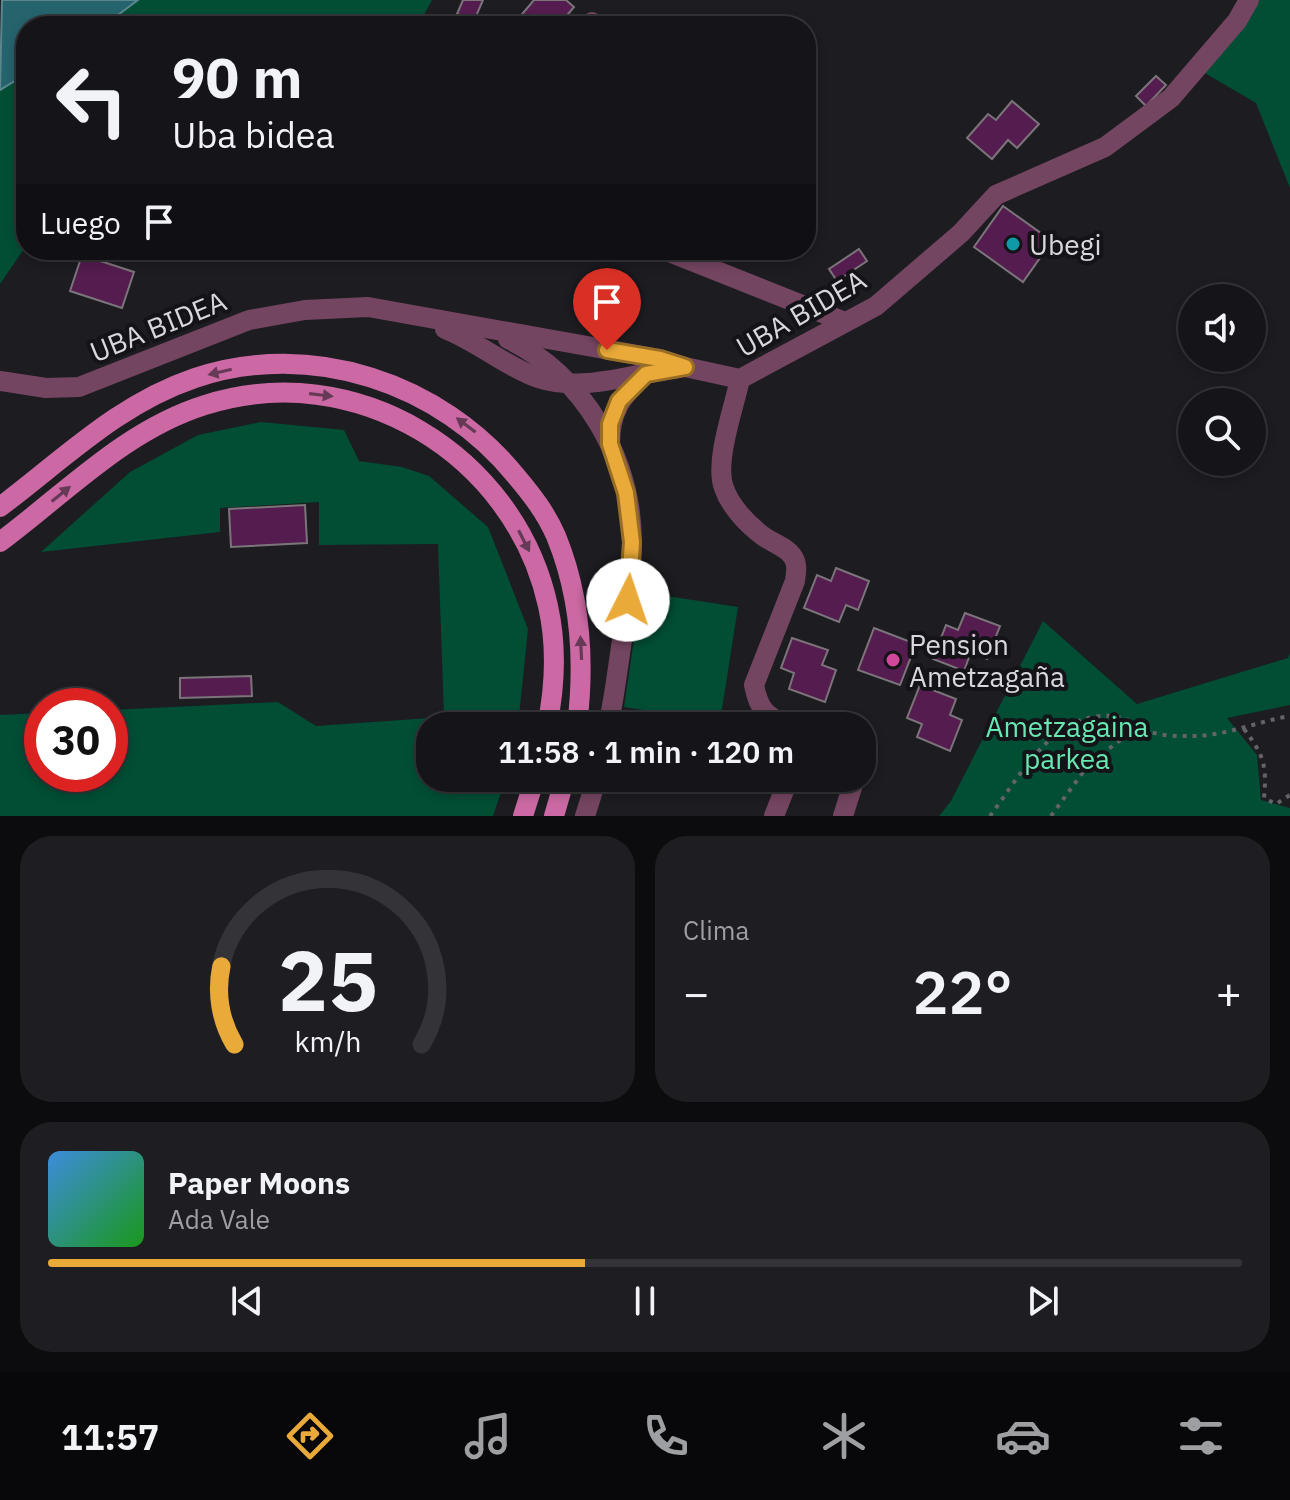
<!DOCTYPE html>
<html lang="es">
<meta charset="utf-8">
<style>
:root{--surface:#151519;--page:#1e1e22;--text:#f1f3f6;--muted:#9d9fa2;--line:#343438;--accent:#eaaa39}
body{margin:0;font-family:"IBM Plex Sans",sans-serif;background:var(--page);color:var(--text);height:100vh;display:flex;flex-direction:column;font-size:30px;white-space:nowrap}
*{box-sizing:border-box;margin:0}
p{font-size:26px;color:var(--muted)}
.icon{flex:none;width:44px;height:44px;fill:none;stroke:currentColor;stroke-width:2;stroke-linecap:round;stroke-linejoin:round}
.map{position:relative;height:816px;overflow:hidden}
.panel{display:flex;flex-direction:column;gap:20px;padding:20px;background:#0c0c0e;flex:1}
.panel>*{flex:none}
.banner{position:absolute;left:16px;top:16px;width:800px;height:244px;border-radius:32px;box-shadow:0 4px 12px #0003,0 0 0 2px var(--line);background:#151519;color:var(--text);overflow:hidden}
.controls{position:absolute;left:1178px;top:284px;display:grid;gap:16px}
.controls a{display:grid;place-items:center;width:88px;height:88px;border-radius:50%;background:var(--surface);box-shadow:0 4px 12px #0003,0 0 0 2px var(--line);font-size:40px}
.speed{position:absolute;left:24px;top:688px;display:flex;gap:16px;font-size:40px;font-weight:700;text-align:center}
.speed>*{display:grid;place-content:center;width:104px;height:104px;border-radius:50%;background:var(--surface);box-shadow:0 4px 12px #0003,0 0 0 2px var(--line);line-height:1}
.speed .limit{border:12px solid #d22;background:#fff;color:#111}
.pin{position:absolute;display:grid;place-items:center;width:68px;height:68px;color:#fff;margin:-82px -34px;border-radius:50% 50% 50% 0;rotate:-45deg;box-shadow:0 0 8px #0007}
.pin .icon{rotate:45deg}
.me{position:absolute;width:88px;margin:-44px;rotate:4deg;stroke-linejoin:round;filter:drop-shadow(0 0 6px #0008)}
.turn{display:flex;align-items:center;gap:28px;height:168px;padding:0 24px;font-size:36px}
.turn .icon{width:104px;height:104px;stroke-width:2.5}
.turn b{display:block;font-size:56px;line-height:68px}
.then{display:flex;align-items:center;height:76px;padding:0 24px;background:#0003;gap:16px;font-size:30px}
.big{font-size:60px;font-weight:600;line-height:1.1}
.panel .card{flex:1;display:flex;flex-direction:column;justify-content:center;gap:12px;min-width:0;padding:0 28px;border-radius:32px;background:var(--page)}
.panel .dial{align-items:center;gap:0}
.dial svg{height:208px;overflow:visible;fill:none;stroke:var(--line);stroke-width:7;stroke-linecap:round;text-anchor:middle}
.dial text{fill:var(--text);stroke:none}
.song{display:flex;align-items:center;gap:24px}
.cover{width:96px;height:96px;border-radius:12px;background:linear-gradient(135deg,hsl(210 70% 55%),hsl(120 70% 35%))}
.played{height:8px;border-radius:4px;background:linear-gradient(90deg,var(--accent) 45%,var(--line) 45%)}
.keys{display:flex;justify-content:space-around;direction:ltr}
.heat{display:flex;justify-content:space-between;align-items:center;font-size:44px;direction:ltr}
.panel .tiles{flex:1;display:grid;gap:20px;grid-template-columns:1fr 1fr}
.card:last-child{grid-column:span 2}
.trip{position:absolute;left:416px;top:712px;width:460px;height:80px;border-radius:32px;background:var(--surface);box-shadow:0 4px 12px #0003,0 0 0 2px var(--line);font-weight:600;line-height:80px;text-align:center}
.menu{display:flex;height:128px;justify-content:space-around;align-items:center;background:#08080a;color:var(--muted)}
.menu .icon{width:56px;height:56px}
.menu .on{color:var(--accent)}
.menu b{font-size:36px;color:var(--text)}
.map>svg:first-child{display:block}
</style>
<div class="map">
<svg width="1290" height="816" viewBox="0 0 1290 816">
<rect width="100%" height="100%" fill="#1c1c21"/>
<g fill="#014e35">
<polygon points="138,0 432,0 418,26 239,23 235,26 103,26"/>
<polygon points="1258,0 1290,0 1290,188 1256,103 1203,72"/>
<polygon points="26,74 26,246 0,284 0,90"/>
<polygon points="261,422 344,430 359,461 402,467 429,476 488,527 528,629 518,726 430,726 430,778 506,778 493,816 0,816 0,715 42,713 42,774 110,774 110,710 278,702 316,726 444,717 438,544 319,545 319,502 220,508 220,532 41,552 130,472 198,435"/>
<polygon points="641,592 738,607 720,722 624,707"/>
<polygon points="1043,621 1137,704 1288,658 1290,653 1290,705 1227,718 1257,755 1261,800 1290,808 1290,816 939,816 951,801"/>
</g>
<polygon fill="#25636d" stroke="#5b868e" stroke-width="2" points="2,0 138,0 103,26 26,26 26,74 0,90"/>
<g fill="#541c4f" stroke="#7b757a" stroke-width="2">
<polygon points="463,0 483,0 474,21 457,14"/>
<polygon points="534,0 566,0 574,7 558,26 512,26"/>
<polygon points="1156,76 1166,85 1146,106 1136,96"/>
<polygon points="1012,101 1039,124 1017,148 1008,140 992,159 967,138 988,114 996,120"/>
<polygon points="1003,206 1052,241 1023,282 974,247"/>
<polygon points="859,249 867,261 837,281 829,269"/>
<polygon points="82,255 134,272 122,308 70,291"/>
<polygon points="305,505 307,543 231,547 229,509"/>
<polygon points="836,568 869,581 858,610 846,605 839,622 804,608 817,575 831,581"/>
<polygon points="965,613 1000,626 987,659 971,652 964,671 933,659 946,625 958,630"/>
<polygon points="874,628 916,644 900,685 858,670"/>
<polygon points="792,638 828,650 822,665 836,670 825,702 789,689 794,673 781,668"/>
<polygon points="251,676 252,696 180,698 180,678"/>
<polygon points="920,685 956,699 950,715 962,720 950,751 917,737 922,724 907,718"/>
</g>
<g fill="none" stroke-linecap="round" stroke-linejoin="round">
<g stroke="#646468" stroke-width="4" stroke-dasharray="4 6" stroke-linecap="butt">
<path d="M 1244,729 C 1264,755 1267,766 1264,798 L 1276,804 L 1290,795"/>
<path d="M 990,816 C 1021,775 1056,706 1118,717 C 1131,719 1140,727 1151,732 C 1162,736 1176,736 1188,736 C 1224,737 1255,722 1290,716"/>
<polyline points="1051,816 1089,764 1140,725"/>
</g>
<g stroke="#744560" stroke-width="20">
<polyline points="588,26 592,22"/>
<polyline points="664,250 845,322"/>
<path d="M 445,329 C 478,342 508,368 538,378 C 585,393 633,373 679,368"/>
<path d="M 508,339 C 584,376 632,459 632,543 C 632,578 626,613 621,647 C 617,673 614,700 608,726"/>
<path d="M 740,379 C 734,408 714,462 724,488 C 730,506 747,524 763,536 C 772,543 787,547 793,557 C 798,565 796,572 795,581 L 754,685 C 759,710 765,715 787,726"/>
<polyline points="0,381 46,388 79,387 249,320 305,310 368,307 660,359 685,367 740,379 876,306 961,233 996,195 1105,147 1171,98 1237,21 1249,0"/>
<path d="M 610,444 C 610,411 622,395 646,374"/>
<polyline points="585,816 597,778"/>
<polyline points="774,816 789,778"/>
<polyline points="843,816 855,778"/>
</g>
<g stroke="#cc69a4" stroke-width="20">
<path d="M 0,507 C 64,459 118,404 195,378 C 311,339 441,383 516,476 C 532,495 546,513 556,536 C 581,597 585,661 577,726"/>
<path d="M 0,542 C 66,493 125,430 205,405 C 354,357 515,454 548,606 C 557,646 555,687 547,726"/>
<polyline points="523,816 535,778"/>
<polyline points="554,816 565,778"/>
</g>
</g>
<defs><path id="oneway-solid" d="M-6-.8H1V-3.2L6.5 0L1 3.2V.8H-6Z" transform="scale(2)"/></defs>
<g fill="#663a57">
<use href="#oneway-solid" transform="translate(220 372) rotate(167)"/>
<use href="#oneway-solid" transform="translate(321 395) rotate(7)"/>
<use href="#oneway-solid" transform="translate(466 425) rotate(-143)"/>
<use href="#oneway-solid" transform="translate(61 494) rotate(-39)"/>
<use href="#oneway-solid" transform="translate(524 541) rotate(63)"/>
<use href="#oneway-solid" transform="translate(581 648) rotate(-93)"/>
</g>
<g fill="none" stroke-linecap="round" stroke-linejoin="round">
<g stroke="#986e25" stroke-width="20">
<polyline id="route" points="607,350 660,359 685,367 646,374 619,401 610,424 610,444 626,493 632,542 628,600"/>
</g>
<use href="#route" stroke="#eaaa39" stroke-width="14"/>
</g>
<circle fill="#0f9aa8" stroke="#131318" stroke-width="3" cx="1013" cy="244" r="8"/>
<circle fill="#d1479c" stroke="#131318" stroke-width="3" cx="893" cy="660" r="8"/>
<g text-anchor="middle" dominant-baseline="central" stroke-width="8" stroke-linejoin="round" paint-order="stroke">
<g font-size="28" fill="#d8d8dc" stroke="#131318" text-anchor="start">
<text x="1029" y="244">Ubegi</text>
<text x="909" y="644">Pension<tspan x="909" dy="32">Ametzagaña</tspan></text>
</g>
<g font-size="28" fill="#d8d8dc" stroke="#131318">
<text transform="translate(801 313) rotate(-30)">UBA BIDEA</text>
<text transform="translate(158 326) rotate(-22)">UBA BIDEA</text>
</g>
<g font-size="28" fill="#67e7b1" stroke="#131318">
<text x="1067" y="726">Ametzagaina<tspan x="1067" dy="32">parkea</tspan></text>
</g>
</g>
</svg>
<div class="controls">
<a><svg class="icon" aria-label="sound" viewBox="0 0 24 24"><path d="M4 9h4l5-4v14l-5-4H4zM17 9q2 3 0 6"/></svg></a>
<a><svg class="icon" aria-label="search" viewBox="0 0 24 24"><circle cx="10" cy="10" r="6"/><path d="M15 15l6 6"/></svg></a>
</div>
<div class="speed"><div class="limit">30</div></div>
<div class="pin" style="left:607px;top:350px;background:#d93025"><svg class="icon" aria-label="arrive" viewBox="0 0 24 24"><path d="M6 21V4h12l-3 4 3 4H6"/></svg></div>
<svg class="me" style="left:628px;top:600px" viewBox="-20 -20 40 40"><circle r="19" fill="#fff"/><path d="M0-13L10 11 0 6-10 11z" fill="#eaaa39"/></svg>
<div class="trip">11:58 · 1 min · 120 m</div>
<div class="banner">
<div class="turn"><svg class="icon" aria-label="left" viewBox="0 0 24 24"><path d="M17 20v-9H6M10 6l-5 5 5 5"/></svg><div><b>90 m</b>Uba bidea</div></div>
<div class="then">Luego<svg class="icon" aria-label="arrive" viewBox="0 0 24 24"><path d="M6 21V4h12l-3 4 3 4H6"/></svg></div>
</div>
</div>
<section class="panel">
<div class="tiles">
<div class="card dial"><svg viewBox="0 0 100 80">
<path d="M14 69A42 42 0 1 1 86 69"/>
<path d="M14 69A42 42 0 0 1 9 39" stroke="#eaaa39"/>
<text x="50" y="56" font-size="32" font-weight="700">25</text>
<text x="50" y="72" font-size="11">km/h</text>
</svg></div>
<div class="card"><p>Clima</p>
<div class="heat"><a>−</a><b class="big">22°</b><a>+</a></div>
</div>
<div class="card">
<div class="song"><i class="cover"></i><div><b>Paper Moons</b><p>Ada Vale</p></div></div>
<div class="played"></div>
<div class="keys"><svg class="icon" aria-label="previous" viewBox="0 0 24 24"><path d="M18 5L8 12l10 7zM5 5v14"/></svg><svg class="icon" aria-label="pause" viewBox="0 0 24 24"><path d="M8 5v14M16 5v14"/></svg><svg class="icon" aria-label="next" viewBox="0 0 24 24"><path d="M6 5l10 7-10 7zM19 5v14"/></svg></div>
</div>
</div>
</section>
<nav class="menu">
<b>11:57</b>
<svg class="icon on" aria-label="directions" viewBox="0 0 24 24"><path d="M12 3l9 9-9 9-9-9zM9 14v-3h6M13 9l2 2-2 2"/></svg>
<svg class="icon" aria-label="music" viewBox="0 0 24 24"><path d="M9 18V5l10-2v13"/><circle cx="6" cy="18" r="3"/><circle cx="16" cy="16" r="3"/></svg>
<svg class="icon" aria-label="phone" viewBox="0 0 24 24"><path d="M5 4h4l2 5-3 2q2 4 5 5l2-3 5 2v4C11 20 4 13 5 4z"/></svg>
<svg class="icon" aria-label="climate" viewBox="0 0 24 24"><path d="M12 3v18M4 7l16 10M4 17L20 7"/></svg>
<svg class="icon" aria-label="car" viewBox="0 0 24 24"><path d="M5 17H2v-5l4-1 3-4h7l3 4 3 1v5h-3M9 17h6M6 11h13"/><circle cx="7" cy="17" r="2"/><circle cx="17" cy="17" r="2"/></svg>
<svg class="icon" aria-label="filters" viewBox="0 0 24 24"><path d="M4 7h16M4 17h16"/><circle cx="9" cy="7" r="2"/><circle cx="15" cy="17" r="2"/></svg>
</nav>
